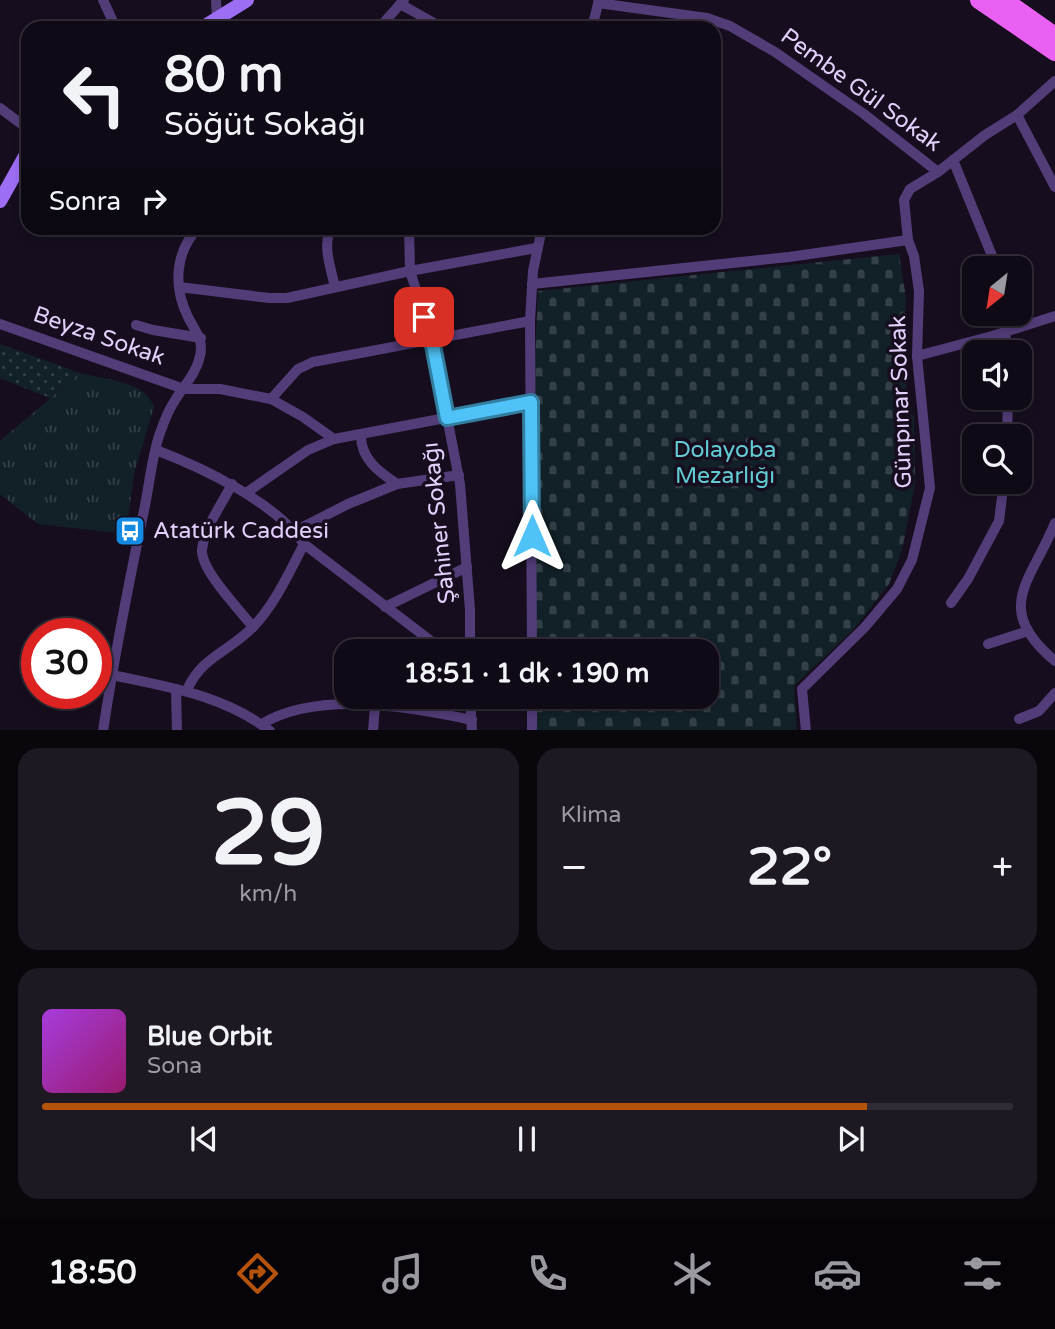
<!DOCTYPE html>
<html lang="tr">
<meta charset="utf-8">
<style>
:root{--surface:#100a16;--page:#1e1823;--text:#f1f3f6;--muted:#9c9aa1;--line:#302b35;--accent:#b45309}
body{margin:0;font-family:"Varela Round",sans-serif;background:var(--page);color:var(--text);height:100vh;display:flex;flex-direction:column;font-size:26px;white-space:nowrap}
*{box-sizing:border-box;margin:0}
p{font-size:23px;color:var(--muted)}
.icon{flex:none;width:38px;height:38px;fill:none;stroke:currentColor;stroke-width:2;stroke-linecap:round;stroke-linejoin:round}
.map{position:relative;height:730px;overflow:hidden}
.sheet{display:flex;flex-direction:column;gap:18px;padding:18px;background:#09060c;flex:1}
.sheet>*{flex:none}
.top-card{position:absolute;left:21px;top:21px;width:700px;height:214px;border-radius:21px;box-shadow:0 4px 10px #0003,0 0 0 2px var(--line);background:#100a16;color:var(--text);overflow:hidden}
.needle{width:46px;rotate:210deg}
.buttons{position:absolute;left:962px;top:256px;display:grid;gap:14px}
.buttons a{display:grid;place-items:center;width:70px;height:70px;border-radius:14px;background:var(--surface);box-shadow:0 4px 10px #0003,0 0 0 2px var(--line);font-size:35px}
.speed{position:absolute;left:21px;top:618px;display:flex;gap:14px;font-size:35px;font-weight:700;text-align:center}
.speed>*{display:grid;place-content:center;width:91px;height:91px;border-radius:50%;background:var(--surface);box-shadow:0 4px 10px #0003,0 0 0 2px var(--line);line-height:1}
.speed .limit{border:10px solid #d22;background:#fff;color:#111}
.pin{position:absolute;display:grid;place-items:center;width:60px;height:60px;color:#fff;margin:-30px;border-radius:14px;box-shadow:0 4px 10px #0006}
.me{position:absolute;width:77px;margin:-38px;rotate:0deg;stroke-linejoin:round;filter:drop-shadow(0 0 5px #0008)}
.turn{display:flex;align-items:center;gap:24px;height:147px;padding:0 28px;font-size:32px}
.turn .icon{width:91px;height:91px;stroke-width:2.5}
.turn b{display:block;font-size:49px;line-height:60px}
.then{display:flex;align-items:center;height:66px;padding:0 28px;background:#0003;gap:14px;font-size:26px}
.big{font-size:52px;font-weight:700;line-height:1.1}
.sheet .tile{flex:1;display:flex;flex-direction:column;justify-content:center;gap:10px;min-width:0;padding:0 24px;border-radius:21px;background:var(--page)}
.sheet .dial{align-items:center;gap:0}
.dial b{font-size:91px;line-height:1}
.song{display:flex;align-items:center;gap:21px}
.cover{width:84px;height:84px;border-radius:10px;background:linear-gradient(135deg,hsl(280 70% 55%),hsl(320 70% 35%))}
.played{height:7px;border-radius:4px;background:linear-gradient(90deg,var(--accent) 85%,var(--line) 85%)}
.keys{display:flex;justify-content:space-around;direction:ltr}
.heat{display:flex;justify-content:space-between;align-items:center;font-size:38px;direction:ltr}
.sheet .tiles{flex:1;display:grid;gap:18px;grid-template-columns:1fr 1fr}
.tile:last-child{grid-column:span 2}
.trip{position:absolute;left:334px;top:639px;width:385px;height:70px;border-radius:21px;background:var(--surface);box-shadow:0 4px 10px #0003,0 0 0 2px var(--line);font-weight:700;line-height:70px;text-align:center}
.dock{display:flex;height:112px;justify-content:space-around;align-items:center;background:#060409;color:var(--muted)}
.dock .icon{width:49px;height:49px}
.dock .selected{color:var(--accent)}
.dock b{font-size:32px;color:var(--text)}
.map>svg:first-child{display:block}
</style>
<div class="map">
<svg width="1055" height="731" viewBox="0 0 1055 731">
<defs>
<pattern id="grass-tufts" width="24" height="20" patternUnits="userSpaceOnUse" patternTransform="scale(1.75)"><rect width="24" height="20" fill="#122128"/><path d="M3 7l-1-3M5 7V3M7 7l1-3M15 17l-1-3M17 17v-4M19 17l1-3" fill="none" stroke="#344048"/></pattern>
<pattern id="cemetery-stones" width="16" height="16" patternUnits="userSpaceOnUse" patternTransform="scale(1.75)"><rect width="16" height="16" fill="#122128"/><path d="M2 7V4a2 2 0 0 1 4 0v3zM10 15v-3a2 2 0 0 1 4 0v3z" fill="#344048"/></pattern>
<pattern id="park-dots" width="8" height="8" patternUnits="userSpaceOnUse" patternTransform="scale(1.75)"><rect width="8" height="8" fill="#122128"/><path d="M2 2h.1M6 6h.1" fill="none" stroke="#344048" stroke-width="1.8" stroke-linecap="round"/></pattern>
</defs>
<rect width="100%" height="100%" fill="#160e1e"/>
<path fill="url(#grass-tufts)" d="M 80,373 C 103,379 146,381 154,407 L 134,474 L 126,534 L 38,524 L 0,494 L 0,441 Z"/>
<polygon fill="url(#cemetery-stones)" points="899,254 906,298 903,370 914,420 915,484 902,550 889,584 853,630 794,686 797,730 537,730 536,697 707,696 707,651 536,651 535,360 538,291"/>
<polygon fill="url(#park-dots)" points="0,344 80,373 50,398 0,378"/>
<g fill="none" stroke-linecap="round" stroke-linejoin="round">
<g stroke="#533d79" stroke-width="10">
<polyline points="103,0 116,28"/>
<polyline points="216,0 217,18"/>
<polyline points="598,3 707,18 730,26 775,52 864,114 938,172"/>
<polyline points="400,4 443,28"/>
<polyline points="379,28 404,0"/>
<polyline points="592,28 599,0"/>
<polyline points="0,108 28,129"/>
<polyline points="1017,115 1055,187"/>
<polyline points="953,160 997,268"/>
<path d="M 331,228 C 322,245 331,269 335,287"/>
<polyline points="409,228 410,271 432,340 460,484 470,610 470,651"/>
<polyline points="532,284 789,257 908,240"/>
<polyline points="179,287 269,298 287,298 410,271 536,248"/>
<polyline points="1005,313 1006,352"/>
<polyline points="0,324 184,389 220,389 271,399 303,417 334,439"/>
<polyline points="136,325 153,330 201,338"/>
<polyline points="917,356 992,336 1055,316"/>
<polyline points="271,399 298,369 313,362 530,321"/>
<path d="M 361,436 C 361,459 379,472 397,484"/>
<polyline points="1007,436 1008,397"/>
<path d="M 156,450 C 203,468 275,502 304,544 L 444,651"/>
<path d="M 232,484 C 222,504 204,528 202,550 C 201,571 240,610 253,627"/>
<polyline points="246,493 308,450 334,439 531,402"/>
<path d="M 1055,523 C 1031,582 992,608 1055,661"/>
<polyline points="295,531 348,504 397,484 459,475"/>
<polyline points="951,603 968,579 999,521 1004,481"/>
<polyline points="385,607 467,567"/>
<polyline points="988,644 1028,631"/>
<polyline points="532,651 530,321 533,271 542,228"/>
<path d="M 112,675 C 168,687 224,695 270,731"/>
<polyline points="176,689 177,731"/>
<path d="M 187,690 C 202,656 229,652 253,627 C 275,604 289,573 304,544"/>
<polyline points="470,696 472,731"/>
<polyline points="532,696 532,731"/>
<polyline points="1019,719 1039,711 1055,693"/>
<path d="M 262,724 C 318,690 411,707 472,720"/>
<path d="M 103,731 C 114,658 128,587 143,515 C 149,489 151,461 159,436 C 163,425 167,412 174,402 C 183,386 196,375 200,356 C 204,340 195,331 188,317 C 173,287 175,252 198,228"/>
<polyline points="373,731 375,706"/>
<polyline points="806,731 802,689 865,627 897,589 912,560 930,488 917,356 919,291 914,256 908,240 904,200 910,189 938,172 985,135 1017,115 1055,81"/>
</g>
<g stroke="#9d6ef3" stroke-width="14">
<polyline points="202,28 247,0"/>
<polyline points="0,201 28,151"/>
</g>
<g stroke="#ea60f2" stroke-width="18">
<polyline points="979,0 1055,52"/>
<polyline points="1004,0 1052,34"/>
</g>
</g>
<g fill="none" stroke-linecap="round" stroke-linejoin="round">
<g stroke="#337fa1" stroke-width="18">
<polyline id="route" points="424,317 432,340 447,418 531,402 532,536"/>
</g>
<use href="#route" stroke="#4fc3f7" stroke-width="12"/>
</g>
<defs>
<g id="bus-square" transform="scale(1.575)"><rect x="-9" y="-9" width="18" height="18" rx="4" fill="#138be3" stroke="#160e1e"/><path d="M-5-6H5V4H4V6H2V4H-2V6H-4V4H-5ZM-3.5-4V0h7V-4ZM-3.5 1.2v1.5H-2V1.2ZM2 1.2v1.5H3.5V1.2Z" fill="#fff"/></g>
</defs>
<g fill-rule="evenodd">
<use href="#bus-square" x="130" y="531"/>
</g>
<g text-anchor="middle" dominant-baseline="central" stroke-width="7" stroke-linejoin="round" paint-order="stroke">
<g font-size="23" fill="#e2cffb" stroke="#160e1e">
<text transform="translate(861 90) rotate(36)">Pembe Gül Sokak</text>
<text transform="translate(99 336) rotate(19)">Beyza Sokak</text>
<text transform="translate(901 402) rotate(-92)">Günpınar Sokak</text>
<text transform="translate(439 523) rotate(-96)">Şahiner Sokağı</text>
</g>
<g font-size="23" fill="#62cbd4" stroke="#160e1e">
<text x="725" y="450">Dolayoba<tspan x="725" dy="26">Mezarlığı</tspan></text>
</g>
<g font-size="23" fill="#e2cffb" stroke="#160e1e" text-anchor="start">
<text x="153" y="531">Atatürk Caddesi̇</text>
</g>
</g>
</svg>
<div class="buttons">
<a><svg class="needle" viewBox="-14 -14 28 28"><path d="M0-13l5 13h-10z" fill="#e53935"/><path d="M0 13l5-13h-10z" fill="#9c9aa1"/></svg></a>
<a><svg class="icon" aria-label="sound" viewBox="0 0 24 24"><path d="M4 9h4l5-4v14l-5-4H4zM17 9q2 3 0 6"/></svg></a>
<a><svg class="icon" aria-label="search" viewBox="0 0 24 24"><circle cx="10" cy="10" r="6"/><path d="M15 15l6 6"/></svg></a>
</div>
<div class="speed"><div class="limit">30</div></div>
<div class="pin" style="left:424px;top:317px;background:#d93025"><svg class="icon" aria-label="arrive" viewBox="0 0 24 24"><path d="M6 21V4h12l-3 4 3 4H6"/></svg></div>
<svg class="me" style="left:532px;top:536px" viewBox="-20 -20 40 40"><path d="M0-17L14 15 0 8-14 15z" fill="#4fc3f7" stroke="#fff" stroke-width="4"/></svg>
<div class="trip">18:51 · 1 dk · 190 m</div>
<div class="top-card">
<div class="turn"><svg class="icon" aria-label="left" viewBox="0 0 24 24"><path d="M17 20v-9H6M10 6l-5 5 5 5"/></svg><div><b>80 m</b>Söğüt Sokağı</div></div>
<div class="then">Sonra<svg class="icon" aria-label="right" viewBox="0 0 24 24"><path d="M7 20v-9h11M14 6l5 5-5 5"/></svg></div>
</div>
</div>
<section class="sheet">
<div class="tiles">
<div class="tile dial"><b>29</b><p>km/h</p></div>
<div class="tile"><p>Klima</p>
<div class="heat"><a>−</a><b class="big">22°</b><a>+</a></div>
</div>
<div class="tile">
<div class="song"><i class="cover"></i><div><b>Blue Orbit</b><p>Sona</p></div></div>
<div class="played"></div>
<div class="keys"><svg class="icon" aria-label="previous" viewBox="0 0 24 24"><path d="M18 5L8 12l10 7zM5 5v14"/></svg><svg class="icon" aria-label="pause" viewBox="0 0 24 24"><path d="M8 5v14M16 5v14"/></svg><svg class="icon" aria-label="next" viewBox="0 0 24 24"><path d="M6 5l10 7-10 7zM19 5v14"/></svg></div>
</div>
</div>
</section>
<nav class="dock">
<b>18:50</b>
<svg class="icon selected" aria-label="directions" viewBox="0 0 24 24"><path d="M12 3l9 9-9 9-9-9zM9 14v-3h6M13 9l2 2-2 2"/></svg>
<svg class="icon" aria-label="music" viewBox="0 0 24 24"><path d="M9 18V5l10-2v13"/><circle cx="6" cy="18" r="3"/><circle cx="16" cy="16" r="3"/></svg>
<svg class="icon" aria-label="phone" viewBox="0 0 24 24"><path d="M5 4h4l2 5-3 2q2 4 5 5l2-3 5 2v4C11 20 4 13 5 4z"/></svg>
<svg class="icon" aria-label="climate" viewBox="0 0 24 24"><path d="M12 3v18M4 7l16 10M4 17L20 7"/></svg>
<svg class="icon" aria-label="car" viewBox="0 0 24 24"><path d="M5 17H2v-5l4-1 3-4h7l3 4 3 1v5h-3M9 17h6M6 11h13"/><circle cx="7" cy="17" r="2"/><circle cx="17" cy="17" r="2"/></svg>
<svg class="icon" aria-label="filters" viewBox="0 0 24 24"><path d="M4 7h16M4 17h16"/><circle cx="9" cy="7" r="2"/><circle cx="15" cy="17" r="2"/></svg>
</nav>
